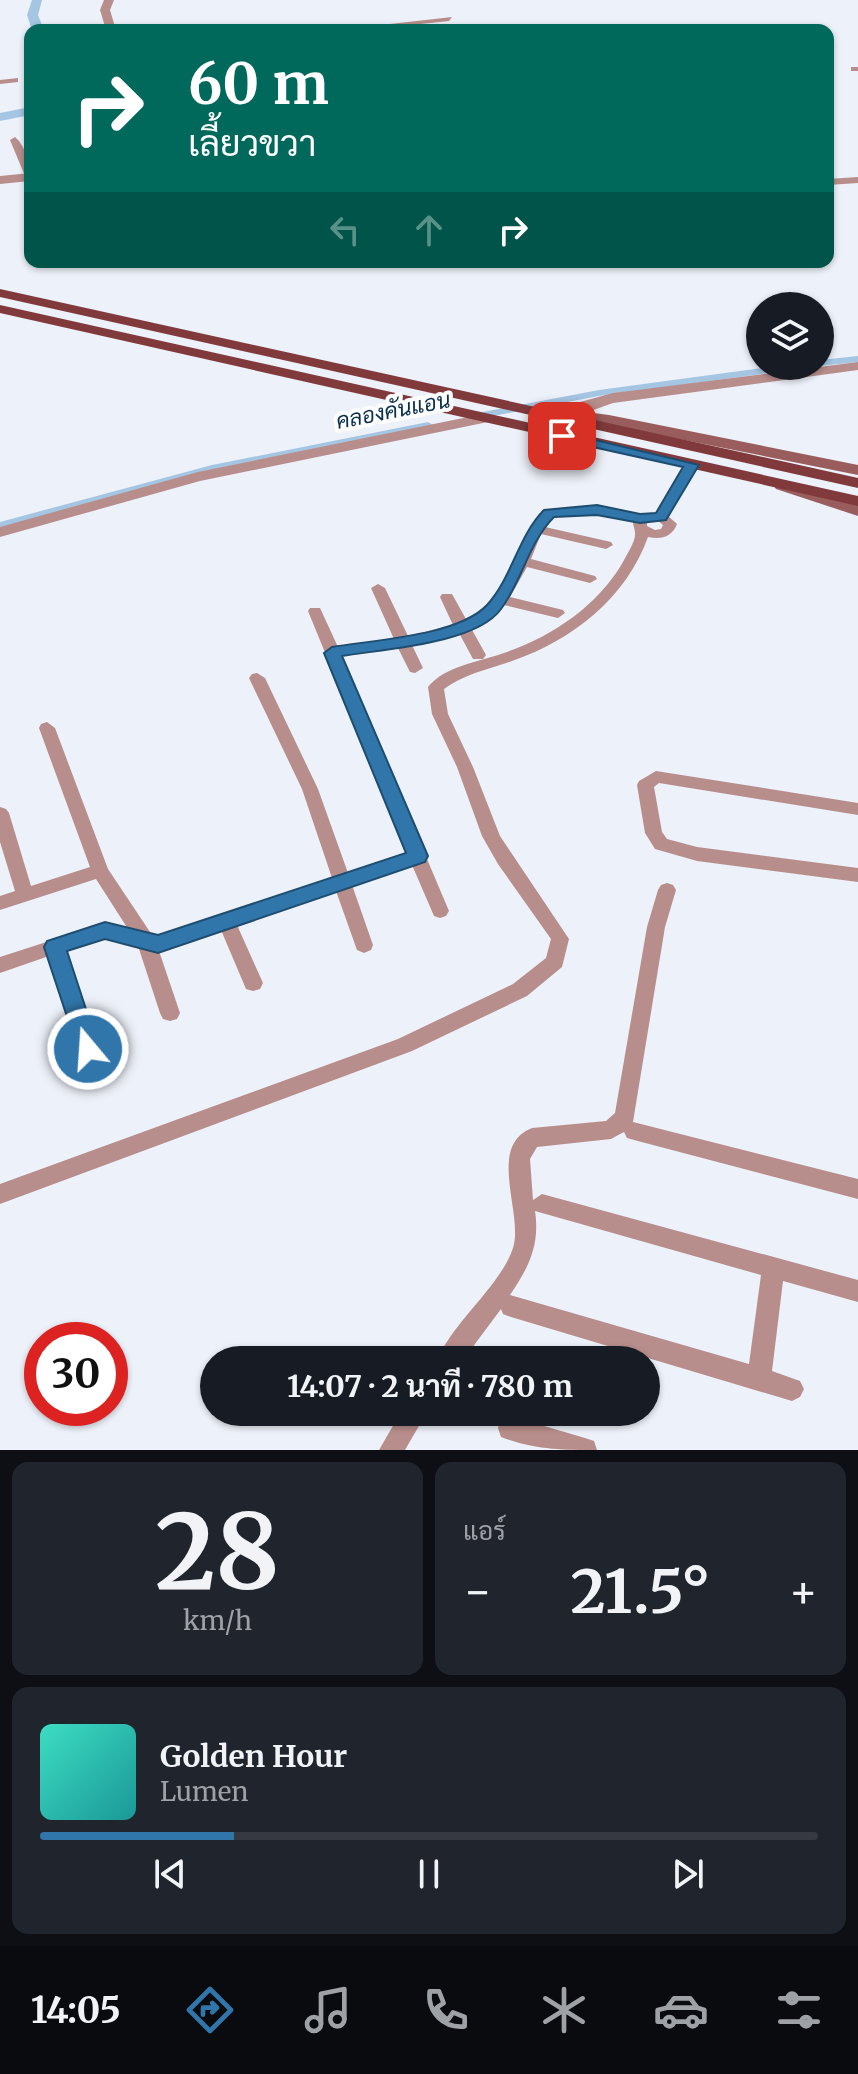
<!DOCTYPE html>
<html lang="th">
<meta charset="utf-8">
<style>
:root{--surface:#171b24;--page:#20242c;--text:#f1f3f6;--muted:#9ea1a6;--line:#363941;--accent:#3076ab}
body{margin:0;font-family:Merriweather,Sarabun,serif;background:var(--page);color:var(--text);height:100vh;display:flex;flex-direction:column;font-size:30px;white-space:nowrap}
*{box-sizing:border-box;margin:0}
p{font-size:26px;color:var(--muted)}
.icon{flex:none;width:44px;height:44px;fill:none;stroke:currentColor;stroke-width:2;stroke-linecap:round;stroke-linejoin:round}
.map{position:relative;height:1450px;overflow:hidden}
.panel{display:flex;flex-direction:column;gap:12px;padding:12px;background:#0d0f14;flex:1}
.panel>*{flex:none}
.banner{position:absolute;left:24px;top:24px;width:810px;height:244px;border-radius:16px;box-shadow:0 2px 6px #0004;background:#00695c;color:#fff;overflow:hidden}
.tools{position:absolute;left:746px;top:292px;display:grid;gap:16px}
.tools a{display:grid;place-items:center;width:88px;height:88px;border-radius:50%;background:var(--surface);box-shadow:0 2px 6px #0004;font-size:40px}
.speed{position:absolute;left:24px;top:1322px;display:flex;gap:16px;font-size:40px;font-weight:700;text-align:center}
.speed>*{display:grid;place-content:center;width:104px;height:104px;border-radius:50%;background:var(--surface);box-shadow:0 2px 6px #0004;line-height:1}
.speed .limit{border:12px solid #d22;background:#fff;color:#111}
.pin{position:absolute;display:grid;place-items:center;width:68px;height:68px;color:#fff;margin:-34px;border-radius:16px;box-shadow:0 4px 12px #0006}
.me{position:absolute;width:88px;margin:-44px;rotate:342deg;stroke-linejoin:round;filter:drop-shadow(0 0 6px #0008)}
.turn{display:flex;align-items:center;gap:28px;height:168px;padding:0 32px;font-size:36px}
.turn .icon{width:104px;height:104px;stroke-width:2.5}
.turn b{display:block;font-size:56px;line-height:68px}
.lanes{display:flex;align-items:center;height:76px;padding:0 32px;background:#0003;justify-content:center;gap:40px;direction:ltr}
.lanes .off{opacity:.35}
.big{font-size:60px;font-weight:700;line-height:1.1}
.panel .tile{flex:1;display:flex;flex-direction:column;justify-content:center;gap:12px;min-width:0;padding:0 28px;border-radius:16px;background:var(--page)}
.panel .dial{align-items:center;gap:0}
.dial b{font-size:104px;line-height:1}
.song{display:flex;align-items:center;gap:24px}
.cover{width:96px;height:96px;border-radius:12px;background:linear-gradient(135deg,hsl(170 70% 55%),hsl(180 70% 35%))}
.played{height:8px;border-radius:4px;background:linear-gradient(90deg,var(--accent) 25%,var(--line) 25%)}
.keys{display:flex;justify-content:space-around;direction:ltr}
.heat{display:flex;justify-content:space-between;align-items:center;font-size:44px;direction:ltr}
.panel .tiles{flex:1;display:grid;gap:12px;grid-template-columns:1fr 1fr}
.tile:last-child{grid-column:span 2}
.trip{position:absolute;left:200px;top:1346px;width:460px;height:80px;border-radius:40px;background:var(--surface);box-shadow:0 2px 6px #0004;font-weight:700;line-height:80px;text-align:center}
.tabs{display:flex;height:128px;justify-content:space-around;align-items:center;background:#090b0e;color:var(--muted)}
.tabs .icon{width:56px;height:56px}
.tabs .current{color:var(--accent)}
.tabs b{font-size:36px;color:var(--text)}
.map>svg:first-child{display:block}
</style>
<div class="map">
<svg width="858" height="1450" viewBox="0 0 858 1450">
<rect width="100%" height="100%" fill="#edf1f9"/>
<g fill="none" stroke-linecap="round" stroke-linejoin="round">
<g fill="#a5c6e3" fill-rule="evenodd">
<polygon points="858,356 858,362 820,366 820,360"/>
<polygon points="777,366 805,366 800,369 599,396 472,420 467,417 472,414 599,390"/>
<polygon points="428,422 433,425 432,427 213,471 0,530 0,522 212,465"/>
</g>
<g fill="#a5c6e3" fill-rule="evenodd">
<polygon points="32,0 42,0 38,15 44,30 32,30 27,15"/>
<polygon points="30,107 30,115 0,121 0,113"/>
</g>
<g fill="#b88e8c" fill-rule="evenodd">
<polygon points="452,17 449,21 364,30 337,30"/>
<rect x="851" y="67" width="7" height="4"/>
<polygon points="18,78 18,82 0,84 0,80"/>
<path d="M 15,137 C 26,146 30,165 30,179 L 25,176 L 10,140 Z"/>
<polygon points="858,177 858,183 828,185 828,179"/>
<path d="M 692,461 L 698,465 L 668,516 L 677,524 C 672,537 661,540 648,537 C 626,598 573,640 512,661 C 489,669 464,674 444,689 L 448,714 L 473,767 L 500,836 L 569,939 L 562,967 L 527,996 L 412,1051 L 0,1204 L 0,1184 L 398,1039 L 513,984 L 546,958 L 551,939 L 498,864 L 482,836 L 457,767 L 432,714 L 428,687 C 445,666 478,662 501,654 C 550,638 597,607 623,562 C 627,554 636,541 635,533 C 635,529 633,526 633,522 L 597,514 L 554,517 L 545,527 L 611,542 L 613,545 L 606,549 L 541,534 L 531,559 L 595,576 L 597,579 L 590,583 L 527,567 L 510,597 L 563,610 L 565,613 L 558,618 L 504,605 L 482,623 L 471,628 L 486,655 L 483,659 L 473,659 L 459,633 L 412,645 L 423,668 L 415,673 L 410,672 L 398,648 L 341,656 L 449,911 L 446,916 L 440,918 L 434,916 L 412,865 L 352,885 L 373,945 L 371,950 L 364,953 L 357,950 L 336,891 L 237,925 L 263,983 L 260,989 L 253,991 L 246,989 L 221,930 L 159,951 L 180,1013 L 177,1019 L 170,1021 L 163,1019 L 160,1013 L 138,946 L 105,937 L 66,951 L 98,1049 L 95,1055 L 88,1058 L 81,1055 L 78,1049 L 49,956 L 0,973 L 0,957 L 105,923 L 128,929 L 96,879 L 0,910 L 0,896 L 15,891 L 0,842 L 0,807 L 6,809 L 9,813 L 31,886 L 90,867 L 39,728 L 41,724 L 47,722 L 55,728 L 108,869 L 152,935 L 158,936 L 332,878 L 302,789 L 249,678 L 252,674 L 257,673 L 265,678 L 318,789 L 348,873 L 407,853 L 308,611 L 310,608 L 320,608 L 338,647 L 394,639 L 371,588 L 378,584 L 385,588 L 408,636 L 453,625 L 440,597 L 442,594 L 452,594 L 466,619 C 513,597 512,544 545,510 L 597,506 L 640,515 L 657,512 L 686,465 ZM 657,520 L 663,525 L 661,529 L 655,530 L 647,526 L 647,522 Z"/>
<polygon points="656,771 858,803 858,815 659,783 654,787 662,832 667,839 697,847 858,868 858,882 697,861 655,849 645,833 637,785 639,781"/>
<path d="M 667,883 L 673,885 L 676,890 L 665,927 L 633,1122 L 858,1179 L 858,1199 L 634,1140 L 627,1138 L 624,1132 L 611,1139 L 537,1147 L 530,1159 L 533,1200 L 542,1194 L 858,1280 L 858,1302 L 783,1281 L 772,1371 L 800,1381 L 804,1389 L 800,1397 L 792,1401 L 511,1317 L 503,1314 L 501,1309 L 463,1360 L 437,1360 C 453,1322 501,1285 513,1248 C 524,1214 486,1146 532,1128 L 606,1121 L 615,1113 L 647,927 L 658,890 L 661,885 ZM 535,1211 L 761,1275 L 749,1364 L 510,1295 C 529,1267 540,1245 535,1211 Z"/>
<polygon points="401,1412 427,1412 405,1450 379,1450"/>
<path d="M 510,1416 L 585,1438 L 594,1441 L 597,1450 C 562,1450 535,1450 501,1437 L 498,1428 L 501,1419 Z"/>
</g>
<g fill="#b88e8c" fill-rule="evenodd">
<polygon points="104,0 114,0 110,10 116,30 106,30 100,10"/>
<polygon points="30,173 30,181 0,184 0,176"/>
<polygon points="858,362 858,370 613,403 560,422 552,417 580,402 613,393"/>
<polygon points="483,414 491,419 488,422 200,481 0,537 0,527 198,472"/>
</g>
<g fill="#995d5d" fill-rule="evenodd">
<polygon points="554,408 609,415 858,465 858,475 609,425 549,416 549,410"/>
<polygon points="782,481 858,505 858,516 776,489 774,486"/>
</g>
<g fill="#813a3c" fill-rule="evenodd">
<polygon points="0,289 858,478 858,488 0,297"/>
<polygon points="0,305 858,496 858,506 0,313"/>
</g>
</g>
<path fill="#3076ab" stroke="#1f4d6f" stroke-width="2" d="M 562,432 L 699,465 L 666,520 L 640,523 L 597,515 L 554,517 C 529,542 522,581 501,609 C 476,644 383,649 342,656 L 428,856 L 425,862 L 158,953 L 105,939 L 67,951 L 99,1049 L 96,1056 L 88,1059 L 80,1056 L 44,947 L 47,941 L 105,922 L 158,935 L 406,853 L 324,653 L 332,647 C 373,640 458,636 487,605 C 512,578 518,536 544,510 L 597,505 L 640,514 L 656,513 L 683,467 L 557,439 L 555,436 Z"/>
<g text-anchor="middle" dominant-baseline="central" stroke-width="8" stroke-linejoin="round" paint-order="stroke">
<g font-size="22" font-style="italic" fill="#09304e" stroke="#fefefe">
<text transform="translate(393 410) rotate(-11)">คลองคันแอน</text>
</g>
</g>
</svg>
<div class="tools">
<a><svg class="icon" aria-label="layers" viewBox="0 0 24 24"><path d="M12 4l9 5-9 5-9-5zM3 14l9 5 9-5"/></svg></a>
</div>
<div class="speed"><div class="limit">30</div></div>
<div class="pin" style="left:562px;top:436px;background:#d93025"><svg class="icon" aria-label="arrive" viewBox="0 0 24 24"><path d="M6 21V4h12l-3 4 3 4H6"/></svg></div>
<svg class="me" style="left:88px;top:1049px" viewBox="-20 -20 40 40"><circle r="17" fill="#3076ab" stroke="#fff" stroke-width="3"/><path d="M0-11L8 9 0 5-8 9z" fill="#fff"/></svg>
<div class="trip">14:07 · 2 นาที · 780 m</div>
<div class="banner">
<div class="turn"><svg class="icon" aria-label="right" viewBox="0 0 24 24"><path d="M7 20v-9h11M14 6l5 5-5 5"/></svg><div><b>60 m</b>เลี้ยวขวา</div></div>
<div class="lanes"><svg class="icon off" aria-label="left" viewBox="0 0 24 24"><path d="M17 20v-9H6M10 6l-5 5 5 5"/></svg><svg class="icon off" aria-label="ahead" viewBox="0 0 24 24"><path d="M12 20V5M6 11l6-6 6 6"/></svg><svg class="icon" aria-label="right" viewBox="0 0 24 24"><path d="M7 20v-9h11M14 6l5 5-5 5"/></svg></div>
</div>
</div>
<section class="panel">
<div class="tiles">
<div class="tile dial"><b>28</b><p>km/h</p></div>
<div class="tile"><p>แอร์</p>
<div class="heat"><a>−</a><b class="big">21.5°</b><a>+</a></div>
</div>
<div class="tile">
<div class="song"><i class="cover"></i><div><b>Golden Hour</b><p>Lumen</p></div></div>
<div class="played"></div>
<div class="keys"><svg class="icon" aria-label="previous" viewBox="0 0 24 24"><path d="M18 5L8 12l10 7zM5 5v14"/></svg><svg class="icon" aria-label="pause" viewBox="0 0 24 24"><path d="M8 5v14M16 5v14"/></svg><svg class="icon" aria-label="next" viewBox="0 0 24 24"><path d="M6 5l10 7-10 7zM19 5v14"/></svg></div>
</div>
</div>
</section>
<nav class="tabs">
<b>14:05</b>
<svg class="icon current" aria-label="directions" viewBox="0 0 24 24"><path d="M12 3l9 9-9 9-9-9zM9 14v-3h6M13 9l2 2-2 2"/></svg>
<svg class="icon" aria-label="music" viewBox="0 0 24 24"><path d="M9 18V5l10-2v13"/><circle cx="6" cy="18" r="3"/><circle cx="16" cy="16" r="3"/></svg>
<svg class="icon" aria-label="phone" viewBox="0 0 24 24"><path d="M5 4h4l2 5-3 2q2 4 5 5l2-3 5 2v4C11 20 4 13 5 4z"/></svg>
<svg class="icon" aria-label="climate" viewBox="0 0 24 24"><path d="M12 3v18M4 7l16 10M4 17L20 7"/></svg>
<svg class="icon" aria-label="car" viewBox="0 0 24 24"><path d="M5 17H2v-5l4-1 3-4h7l3 4 3 1v5h-3M9 17h6M6 11h13"/><circle cx="7" cy="17" r="2"/><circle cx="17" cy="17" r="2"/></svg>
<svg class="icon" aria-label="filters" viewBox="0 0 24 24"><path d="M4 7h16M4 17h16"/><circle cx="9" cy="7" r="2"/><circle cx="15" cy="17" r="2"/></svg>
</nav>
